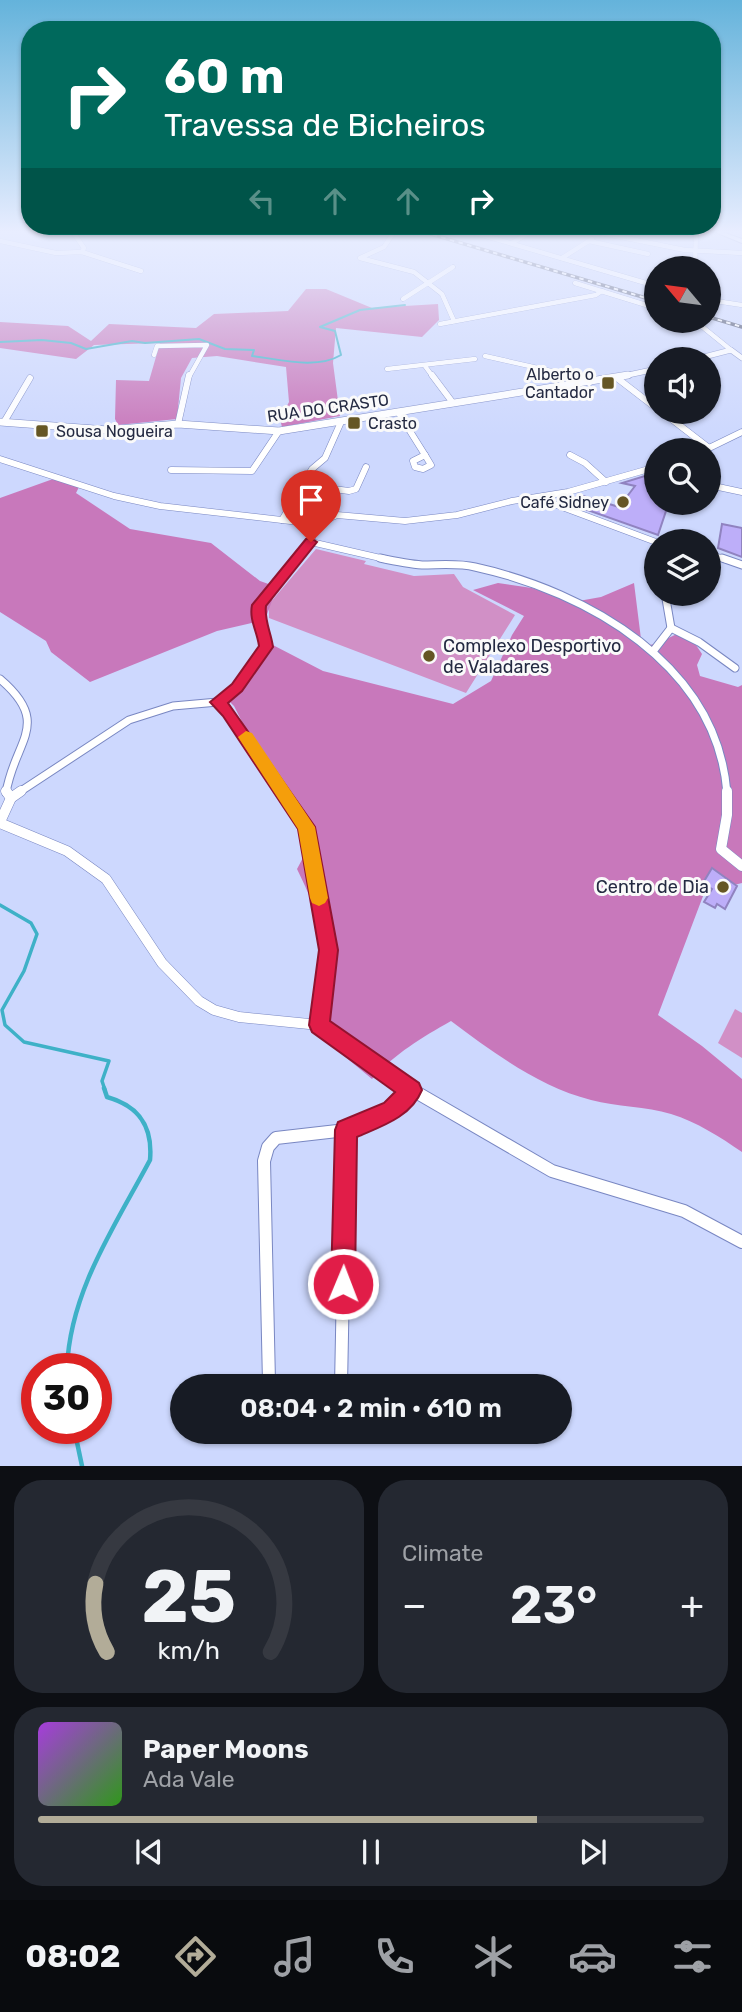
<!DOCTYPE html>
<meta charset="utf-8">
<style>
:root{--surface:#171b24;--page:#242831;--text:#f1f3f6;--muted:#9ea1a6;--line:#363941;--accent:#b2ac98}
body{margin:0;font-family:Rubik,sans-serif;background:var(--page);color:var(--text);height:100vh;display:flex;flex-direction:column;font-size:26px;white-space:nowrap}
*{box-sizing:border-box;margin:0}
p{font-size:23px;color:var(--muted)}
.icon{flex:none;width:38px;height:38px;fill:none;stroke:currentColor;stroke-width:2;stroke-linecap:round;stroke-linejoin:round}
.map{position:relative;height:1466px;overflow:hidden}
.panel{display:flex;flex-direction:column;gap:14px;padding:14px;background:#0d0f14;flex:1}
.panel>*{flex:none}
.guide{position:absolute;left:21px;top:21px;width:700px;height:214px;border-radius:28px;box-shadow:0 2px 5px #0004;background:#00695c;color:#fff;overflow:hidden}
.needle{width:46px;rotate:299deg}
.buttons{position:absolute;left:644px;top:256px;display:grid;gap:14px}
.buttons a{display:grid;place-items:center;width:77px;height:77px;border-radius:50%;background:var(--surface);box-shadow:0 2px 5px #0004;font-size:35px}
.speed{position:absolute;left:21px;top:1353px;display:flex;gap:14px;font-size:35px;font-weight:700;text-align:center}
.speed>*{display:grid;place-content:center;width:91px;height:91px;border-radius:50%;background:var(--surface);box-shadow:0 2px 5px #0004;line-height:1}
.speed .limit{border:10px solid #d22;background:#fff;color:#111}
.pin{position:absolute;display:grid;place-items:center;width:60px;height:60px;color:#fff;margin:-72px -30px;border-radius:50% 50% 50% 0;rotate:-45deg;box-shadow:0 0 7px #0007}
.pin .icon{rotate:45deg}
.me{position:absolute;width:77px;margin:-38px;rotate:1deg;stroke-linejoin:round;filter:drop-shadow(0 0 5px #0008)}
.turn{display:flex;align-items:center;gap:24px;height:147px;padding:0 28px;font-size:32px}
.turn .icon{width:91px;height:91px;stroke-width:2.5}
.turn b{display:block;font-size:49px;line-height:60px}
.lanes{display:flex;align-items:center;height:66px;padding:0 28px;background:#0003;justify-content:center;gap:35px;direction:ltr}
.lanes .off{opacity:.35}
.big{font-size:52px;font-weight:600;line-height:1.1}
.panel .card{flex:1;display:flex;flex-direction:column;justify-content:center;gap:10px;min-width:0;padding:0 24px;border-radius:28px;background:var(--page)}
.panel .dial{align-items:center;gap:0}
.dial svg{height:182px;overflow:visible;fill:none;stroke:var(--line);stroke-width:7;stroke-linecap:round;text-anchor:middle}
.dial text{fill:var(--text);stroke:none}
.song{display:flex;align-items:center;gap:21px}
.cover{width:84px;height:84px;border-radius:10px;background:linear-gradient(135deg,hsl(280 70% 55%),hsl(110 70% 35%))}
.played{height:7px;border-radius:4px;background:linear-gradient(90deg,var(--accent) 75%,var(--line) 75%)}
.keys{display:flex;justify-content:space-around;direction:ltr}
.heat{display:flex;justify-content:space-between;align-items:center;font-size:38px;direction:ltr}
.panel .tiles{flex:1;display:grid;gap:14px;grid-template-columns:1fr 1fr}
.card:last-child{grid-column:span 2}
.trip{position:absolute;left:170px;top:1374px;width:402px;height:70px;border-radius:35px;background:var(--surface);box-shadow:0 2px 5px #0004;font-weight:600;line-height:70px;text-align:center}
.dock{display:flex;height:112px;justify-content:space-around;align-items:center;background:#090b0e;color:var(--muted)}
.dock .icon{width:49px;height:49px}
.dock .on{color:var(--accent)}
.dock b{font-size:32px;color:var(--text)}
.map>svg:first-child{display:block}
</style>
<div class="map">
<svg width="742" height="1466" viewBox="0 0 742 1466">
<rect width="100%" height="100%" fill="#cdd8fe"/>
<g fill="#d190c6">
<polygon points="316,549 366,561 364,564 414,576 454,574 463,587 515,615 466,693 269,618 269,604"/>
<polygon points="735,1009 742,1013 742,1058 718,1043"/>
</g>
<g fill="#c878bb">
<polygon points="306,289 326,289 372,308 438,304 439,320 422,337 336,328 333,363 340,416 282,427 280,419 289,402 286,367 217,356 192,358 181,378 177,419 118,425 115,419 116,380 149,381 160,343 94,345 76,359 0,348 0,322 68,326 91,341 109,324 196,328 214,314 288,311"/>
<polygon points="53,479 79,487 76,493 130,529 211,543 260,581 277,587 265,620 217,631 90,682 51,652 46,641 0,612 0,498"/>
<path d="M 498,583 L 532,588 L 573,602 L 601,597 L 634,583 L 642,647 L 658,643 L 679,633 L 694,642 L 702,654 L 697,665 L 700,676 L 738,687 L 742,685 L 742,883 L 734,885 L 711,875 L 658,1015 L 702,1046 L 742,1079 L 742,1152 C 720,1137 697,1122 671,1114 C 646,1106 617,1107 591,1100 C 539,1087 494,1053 451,1021 C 421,1038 396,1053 372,1079 L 308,1026 C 316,1012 318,1000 320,985 C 327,938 317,910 297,869 L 305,854 L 305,839 L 301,821 L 261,759 L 234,706 L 227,699 L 228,688 C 245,675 263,664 269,643 L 323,671 L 453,704 L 491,681 L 512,635 L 524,616 L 473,590 Z"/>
</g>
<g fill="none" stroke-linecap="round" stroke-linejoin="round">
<path stroke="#3eb1c7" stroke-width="2" d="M 0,342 L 42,340 L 71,343 L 86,349 L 132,341 L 145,343 L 199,339 L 225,349 L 254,350 L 252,356 C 279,359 316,370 341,355 L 335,331 L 320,327 L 360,310 L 405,305"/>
<polyline stroke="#3eb1c7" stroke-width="3.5" points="0,905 31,923 37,934 24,971 2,1010 5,1025 24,1042 109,1061 102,1081 105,1090"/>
<g stroke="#3eb1c7" stroke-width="4.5">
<path d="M 67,1368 C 70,1291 115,1226 150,1160 C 153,1126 139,1106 107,1097 L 104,1088"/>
<polyline points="74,1428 82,1466"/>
</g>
</g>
<g fill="#bdaef9" stroke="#9083c0" stroke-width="2">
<polygon points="648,475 656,477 656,502 669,502 658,535 565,502 580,495 619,507 635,486 622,483"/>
<polygon points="722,524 742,528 742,557 718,548"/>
<polygon points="712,868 737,886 725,909 717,904 715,908 704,902 712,889 703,883"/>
</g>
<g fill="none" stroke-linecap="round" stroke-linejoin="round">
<g stroke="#7987c2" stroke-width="5">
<g id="minor-far4">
<polyline points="73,232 84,248 82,252"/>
<polyline points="325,232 335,232"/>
<polyline points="394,232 384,247 360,258 414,272 442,294 454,321"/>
<polyline points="472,232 656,286"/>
<polyline points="596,232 685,250 742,253"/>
<polyline points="0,241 56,253 82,252 141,271"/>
<polyline points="589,241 648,254"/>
<polyline points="512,243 530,232"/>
<polyline points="562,258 592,239"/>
<polyline points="695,268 696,232"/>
<polyline points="575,283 656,308"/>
<polyline points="403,299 453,267"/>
<polyline points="709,300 742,305"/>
<polyline points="694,320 731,350"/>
<polyline points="440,324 596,295 602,291"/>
<polyline points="154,355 157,346 207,345 189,377"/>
<polyline points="485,356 578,377"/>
<polyline points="425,366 433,377"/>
<polyline points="387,369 475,359"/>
</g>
</g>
<g stroke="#7987c2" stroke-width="7">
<g id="minor-far3">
<polyline points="432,375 453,403"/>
<polyline points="576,375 589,383"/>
<polyline points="617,378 656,408"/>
<polyline points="661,411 709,448"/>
<polyline points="398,412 425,455"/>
<polyline points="4,422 30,378"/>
<polyline points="178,424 189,375"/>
<polyline points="707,449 742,432"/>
<polygon points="425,455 431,465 423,469 415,467 413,461"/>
<polyline points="570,455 585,463 606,482"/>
<polyline points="0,459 114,496 160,506 316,524 337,515 405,521 457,515 512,501 568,492 656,467"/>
<polyline points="171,470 252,471 279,431"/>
<polyline points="302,485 349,491 356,489 366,467"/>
<polyline points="709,485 742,492"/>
<polyline points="538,498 656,542"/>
<polyline points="282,520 312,469 325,458 341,422"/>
<polyline points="311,542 389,560"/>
<polyline points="709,554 727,560"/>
<polyline points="296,560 311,542 316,524"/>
</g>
</g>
<g stroke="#7987c2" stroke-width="9">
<g id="minor-far2">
<path d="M 380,558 C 394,561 408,564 422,565 C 440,565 458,563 475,567 C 588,592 717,665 727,793"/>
<polyline points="722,558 742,565"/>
<polyline points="665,593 671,628"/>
<polyline points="671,628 699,642 735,668"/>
<polyline points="654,650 671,628"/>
<path d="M 0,679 C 53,724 14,741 6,793"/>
<polyline points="218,702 237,687 266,647 259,621 259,605 298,558"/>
<polyline points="18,793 129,720 173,706 218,702 229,712 283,793"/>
</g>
</g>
<g stroke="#7987c2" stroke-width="11">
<g id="minor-far1">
<polyline points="6,791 11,798"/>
<polyline points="282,791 306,827 329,950 319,1025"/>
<polyline points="727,791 727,815 721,849 742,866"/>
<polyline points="0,822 11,798 21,791"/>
<polyline points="0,823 67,851 106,879 162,963 199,1001 214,1010 239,1017 319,1025 412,1090"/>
</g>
</g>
<g stroke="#7987c2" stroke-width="14">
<g id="minor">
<polyline points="409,1088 552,1171 684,1211 742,1242"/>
<polyline points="269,1382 264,1161 268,1147 276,1138 346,1130 392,1111 412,1090"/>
<polyline points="341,1386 346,1130"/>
</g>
</g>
<g stroke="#7987c2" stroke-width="6">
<g id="tertiary-far1">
<polyline points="696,359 731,350 742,358"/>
<polyline points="619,377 656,369"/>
</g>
</g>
<g stroke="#7987c2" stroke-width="8">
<polyline id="tertiary" points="0,422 108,430 178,424 279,431 628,375"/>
</g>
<g stroke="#7987c2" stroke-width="2">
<polygon id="secondary" points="715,232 722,232 742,239 742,243"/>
</g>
<use href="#minor-far4" stroke="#fff" stroke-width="4.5"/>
<use href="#minor-far3" stroke="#fff" stroke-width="6"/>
<use href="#minor-far2" stroke="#fff" stroke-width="7"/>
<use href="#minor-far1" stroke="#fff" stroke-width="10"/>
<use href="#minor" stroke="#fff" stroke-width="12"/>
<use href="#tertiary-far1" stroke="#fff" stroke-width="5"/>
<use href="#tertiary" stroke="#fff" stroke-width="7"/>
<use href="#secondary" fill="#fff" fill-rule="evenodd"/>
<g stroke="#3e455f" stroke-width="3.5">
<g id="rail">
<polyline points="424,232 656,301"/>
<polyline points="709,317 742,327"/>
</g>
</g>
<use href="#rail" stroke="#fafafa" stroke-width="2" stroke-dasharray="4.5" stroke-linecap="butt"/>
</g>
<linearGradient id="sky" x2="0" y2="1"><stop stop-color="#64b3db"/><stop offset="0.53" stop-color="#e8edff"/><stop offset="1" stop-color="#e8edff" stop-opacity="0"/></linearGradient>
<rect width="742" height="437" fill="url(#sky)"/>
<path fill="#e11d48" stroke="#92132f" stroke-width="2" d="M 311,538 L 317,542 L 266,606 C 264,620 271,632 273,647 L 242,691 L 228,703 L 315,827 L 338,950 L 330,1021 L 419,1083 L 422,1090 C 411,1117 382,1126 357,1137 L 355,1284 L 352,1292 L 343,1296 L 335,1292 L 331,1284 L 335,1130 L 338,1122 L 384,1103 L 395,1092 L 312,1032 L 309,1025 L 319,950 L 298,829 L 223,716 L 210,702 L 232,684 L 259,646 C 257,631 249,620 252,605 L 306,539 Z"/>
<polygon fill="#f59e0b" points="246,731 252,733 315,827 328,898 325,903 319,906 312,903 310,898 298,829 238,737"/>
<g fill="#655624" stroke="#fafafa" stroke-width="2.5">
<rect x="601" y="376" width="14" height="14" rx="3.5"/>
<rect x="347" y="416" width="14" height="14" rx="3.5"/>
<rect x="35" y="424" width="14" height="14" rx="3.5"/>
<circle cx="623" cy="502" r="7"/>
<circle cx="429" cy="656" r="7"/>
<circle cx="723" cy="887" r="7"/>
</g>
<g text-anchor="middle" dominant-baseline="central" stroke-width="6" stroke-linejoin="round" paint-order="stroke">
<g font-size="16" fill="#242a42" stroke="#fafafa" text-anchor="end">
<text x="594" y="374">Alberto o<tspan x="594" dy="18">Cantador</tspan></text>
<text x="368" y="423" text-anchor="start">Crasto</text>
<text x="56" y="431" text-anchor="start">Sousa Nogueira</text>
<text x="609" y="502">Café Sidney</text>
</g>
<g font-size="16" fill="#242a42" stroke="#fafafa">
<text transform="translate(328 408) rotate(-8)">RUA DO CRASTO</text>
</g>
<g font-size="18" fill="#242a42" stroke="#fafafa" text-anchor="start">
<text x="443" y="646">Complexo Desportivo<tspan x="443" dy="21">de Valadares</tspan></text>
<text x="709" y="887" text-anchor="end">Centro de Dia</text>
</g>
</g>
</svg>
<div class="buttons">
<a><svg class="needle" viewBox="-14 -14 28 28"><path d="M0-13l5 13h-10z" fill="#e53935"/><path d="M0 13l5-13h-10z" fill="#9ea1a6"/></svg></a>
<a><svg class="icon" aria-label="sound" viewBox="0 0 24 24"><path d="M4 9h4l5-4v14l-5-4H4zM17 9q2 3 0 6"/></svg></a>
<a><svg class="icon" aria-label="search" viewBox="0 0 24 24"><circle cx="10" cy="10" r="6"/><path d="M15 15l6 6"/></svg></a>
<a><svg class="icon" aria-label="layers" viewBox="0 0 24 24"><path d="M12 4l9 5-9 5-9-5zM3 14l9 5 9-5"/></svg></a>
</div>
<div class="speed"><div class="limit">30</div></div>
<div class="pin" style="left:311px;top:542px;background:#d93025"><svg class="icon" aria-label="arrive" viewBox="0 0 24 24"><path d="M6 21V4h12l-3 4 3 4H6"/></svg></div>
<svg class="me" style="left:343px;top:1284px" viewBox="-20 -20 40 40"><circle r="17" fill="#e11d48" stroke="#fff" stroke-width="3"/><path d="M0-11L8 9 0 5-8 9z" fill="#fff"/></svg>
<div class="trip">08:04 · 2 min · 610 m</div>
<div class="guide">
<div class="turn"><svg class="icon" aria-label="right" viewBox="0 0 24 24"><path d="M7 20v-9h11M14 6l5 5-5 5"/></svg><div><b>60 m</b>Travessa de Bicheiros</div></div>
<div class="lanes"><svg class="icon off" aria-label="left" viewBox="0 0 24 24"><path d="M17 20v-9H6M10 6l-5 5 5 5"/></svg><svg class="icon off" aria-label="ahead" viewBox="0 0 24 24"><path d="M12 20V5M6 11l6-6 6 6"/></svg><svg class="icon off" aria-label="ahead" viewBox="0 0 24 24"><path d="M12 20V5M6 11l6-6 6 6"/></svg><svg class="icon" aria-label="right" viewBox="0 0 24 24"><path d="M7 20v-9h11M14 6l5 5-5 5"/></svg></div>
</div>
</div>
<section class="panel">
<div class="tiles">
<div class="card dial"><svg viewBox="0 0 100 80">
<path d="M14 69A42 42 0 1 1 86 69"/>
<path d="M14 69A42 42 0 0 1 9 39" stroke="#b2ac98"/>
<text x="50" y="56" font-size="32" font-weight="700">25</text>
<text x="50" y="72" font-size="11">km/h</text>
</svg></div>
<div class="card"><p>Climate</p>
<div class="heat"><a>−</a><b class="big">23°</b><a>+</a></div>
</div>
<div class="card">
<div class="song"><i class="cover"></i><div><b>Paper Moons</b><p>Ada Vale</p></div></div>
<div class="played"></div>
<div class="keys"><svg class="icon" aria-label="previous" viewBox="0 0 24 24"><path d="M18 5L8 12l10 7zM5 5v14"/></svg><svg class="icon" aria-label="pause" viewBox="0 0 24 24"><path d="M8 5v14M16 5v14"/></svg><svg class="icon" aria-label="next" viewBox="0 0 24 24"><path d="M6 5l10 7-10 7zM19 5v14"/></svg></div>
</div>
</div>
</section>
<nav class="dock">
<b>08:02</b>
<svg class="icon on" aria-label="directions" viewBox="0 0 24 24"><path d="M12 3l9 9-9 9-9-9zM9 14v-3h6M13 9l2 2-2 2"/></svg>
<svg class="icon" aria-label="music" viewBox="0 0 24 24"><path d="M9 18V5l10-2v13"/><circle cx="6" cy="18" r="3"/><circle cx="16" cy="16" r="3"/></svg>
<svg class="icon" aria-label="phone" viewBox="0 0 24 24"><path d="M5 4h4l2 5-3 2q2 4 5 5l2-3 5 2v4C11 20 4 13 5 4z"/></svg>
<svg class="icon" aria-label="climate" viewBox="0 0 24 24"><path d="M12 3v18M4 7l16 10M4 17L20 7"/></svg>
<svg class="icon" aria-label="car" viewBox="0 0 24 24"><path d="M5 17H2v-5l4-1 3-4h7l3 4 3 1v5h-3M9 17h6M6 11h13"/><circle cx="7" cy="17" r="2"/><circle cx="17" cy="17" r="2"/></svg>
<svg class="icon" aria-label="filters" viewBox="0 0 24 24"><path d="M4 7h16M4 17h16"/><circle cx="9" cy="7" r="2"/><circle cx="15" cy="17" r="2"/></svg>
</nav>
